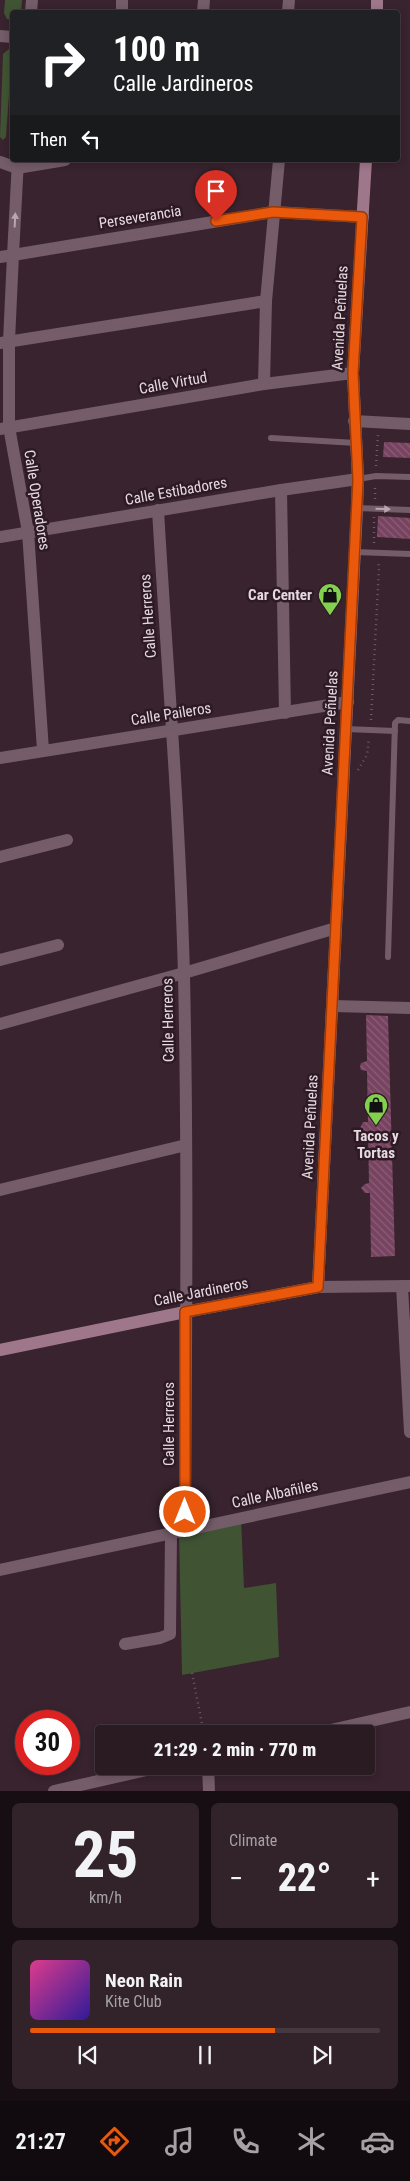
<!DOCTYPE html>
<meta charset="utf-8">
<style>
:root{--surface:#2a1a22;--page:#32232a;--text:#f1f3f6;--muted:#a5a1a5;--line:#463840;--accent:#ea580c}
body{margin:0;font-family:"Roboto Condensed",sans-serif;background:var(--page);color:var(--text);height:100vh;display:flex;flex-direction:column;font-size:19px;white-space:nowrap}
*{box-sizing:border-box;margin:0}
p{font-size:16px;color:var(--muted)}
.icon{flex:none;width:28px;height:28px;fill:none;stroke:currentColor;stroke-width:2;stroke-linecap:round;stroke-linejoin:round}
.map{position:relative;height:1791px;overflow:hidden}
.details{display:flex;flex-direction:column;gap:12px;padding:12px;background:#170e13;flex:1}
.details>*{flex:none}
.hud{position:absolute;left:10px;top:10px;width:390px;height:152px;border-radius:5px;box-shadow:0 2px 8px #0003,0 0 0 1px var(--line);background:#202124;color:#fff;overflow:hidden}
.speed{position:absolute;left:15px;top:1710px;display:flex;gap:10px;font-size:25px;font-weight:700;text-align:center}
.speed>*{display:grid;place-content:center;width:65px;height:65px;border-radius:50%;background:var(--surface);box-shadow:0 2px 8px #0003,0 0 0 1px var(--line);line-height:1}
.speed .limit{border:8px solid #d22;background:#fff;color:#111}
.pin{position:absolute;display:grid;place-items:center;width:42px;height:42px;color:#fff;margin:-51px -21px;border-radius:50% 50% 50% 0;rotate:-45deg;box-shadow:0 0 5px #0007}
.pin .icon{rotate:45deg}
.me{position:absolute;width:55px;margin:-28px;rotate:0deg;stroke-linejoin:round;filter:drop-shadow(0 0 4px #0008)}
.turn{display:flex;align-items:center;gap:18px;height:105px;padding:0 20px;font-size:22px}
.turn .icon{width:65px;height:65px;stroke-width:2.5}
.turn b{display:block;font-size:35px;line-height:42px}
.then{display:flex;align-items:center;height:48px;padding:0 20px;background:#0003;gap:10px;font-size:19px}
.big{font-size:38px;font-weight:800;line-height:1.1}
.details .card{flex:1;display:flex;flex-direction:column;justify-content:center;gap:8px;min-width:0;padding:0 18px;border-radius:8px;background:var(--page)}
.details .dial{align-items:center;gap:0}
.dial b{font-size:65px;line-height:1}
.song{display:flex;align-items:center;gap:15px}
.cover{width:60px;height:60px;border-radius:8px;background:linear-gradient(135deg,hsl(330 70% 55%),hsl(250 70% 35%))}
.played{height:5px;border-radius:2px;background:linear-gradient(90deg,var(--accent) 70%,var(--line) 70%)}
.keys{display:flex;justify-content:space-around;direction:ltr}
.heat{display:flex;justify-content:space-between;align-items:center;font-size:28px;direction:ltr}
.details .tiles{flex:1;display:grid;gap:12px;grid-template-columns:1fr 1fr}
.card:last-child{grid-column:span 2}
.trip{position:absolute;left:95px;top:1725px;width:280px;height:50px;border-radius:5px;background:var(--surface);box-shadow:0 2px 8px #0003,0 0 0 1px var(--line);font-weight:800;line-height:50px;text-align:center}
.menu{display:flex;height:80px;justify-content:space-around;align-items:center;background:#110a0e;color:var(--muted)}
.menu .icon{width:35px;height:35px}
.menu .current{color:var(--accent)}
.menu b{font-size:22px;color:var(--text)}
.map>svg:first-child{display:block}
</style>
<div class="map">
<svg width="410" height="1791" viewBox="0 0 410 1791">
<defs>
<pattern id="building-back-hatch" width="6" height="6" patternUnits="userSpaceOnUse" patternTransform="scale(1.25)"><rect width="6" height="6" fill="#774360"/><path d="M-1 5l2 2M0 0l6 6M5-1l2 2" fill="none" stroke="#8a5e76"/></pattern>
</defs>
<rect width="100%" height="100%" fill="#38232e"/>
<g fill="#405434">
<polygon points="5,0 22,0 21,12 12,12 12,20 7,19 4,13"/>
<polygon points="9,49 12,51 6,137 3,140 0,137 3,54"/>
<polygon points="241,1518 244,1588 276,1583 279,1657 182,1675 179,1532"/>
</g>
<g fill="url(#building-back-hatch)">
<polygon points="384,442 410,443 410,458 383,457"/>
<polygon points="378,516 410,518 410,539 377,537"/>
<polygon points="366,1015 388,1016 395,1256 371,1257 370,1193 365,1193 361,1188 365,1184 369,1183 368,1132 364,1132 360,1128 363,1122 368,1122 367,1071 361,1070 360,1067 361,1063 367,1061"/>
</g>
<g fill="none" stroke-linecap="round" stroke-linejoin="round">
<g stroke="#6d5a64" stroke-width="2.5" stroke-dasharray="1 4" stroke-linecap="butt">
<polyline points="376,466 378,434"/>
<polyline points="375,499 375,484"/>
<polyline points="374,517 374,544"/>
<polyline points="371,720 379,568 378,561"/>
<polyline points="358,770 367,755 369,738"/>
<polyline points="192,1673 204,1734"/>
</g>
<g stroke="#745c68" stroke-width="6">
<polyline points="271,438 356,443"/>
<polyline points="358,479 376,476 410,477"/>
<polyline points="357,508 410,510"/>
<polyline points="355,552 410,554"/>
<polyline points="346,729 395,731"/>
<polyline points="388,957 395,723 398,720 410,721"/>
</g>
<g stroke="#745c68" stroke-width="12">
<polyline points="31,12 32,0"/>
<polyline points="122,12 122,0"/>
<polyline points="203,12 204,0"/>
<polyline points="288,12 289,0"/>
<polyline points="0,36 12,37"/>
<polyline points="0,162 17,168 65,160"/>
<polyline points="0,257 13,255 18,160"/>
<polyline points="0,343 266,301"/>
<polyline points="264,384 266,301 279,160"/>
<polyline points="354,421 410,424"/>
<polyline points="0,429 264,384 353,373"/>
<polyline points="281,490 285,713"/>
<path d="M 158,510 C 167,665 180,821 184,976 C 188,1160 186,1345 185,1529"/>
<polyline points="0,537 281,490 358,479"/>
<polyline points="43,750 28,532 9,427 9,341 13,255 273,212 363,217"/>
<polyline points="0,758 348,702"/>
<polyline points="0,857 67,840"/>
<polyline points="0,960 58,945"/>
<polyline points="333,1006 410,1008"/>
<polyline points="0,1024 184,973 336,928"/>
<polyline points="0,1190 186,1145"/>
<polyline points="402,1286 410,1432"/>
<polyline points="318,1287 410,1286"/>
<polyline points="0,1570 410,1482"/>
<polyline points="125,1644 160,1638 170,1634 171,1533"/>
<polyline points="313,1734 410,1712"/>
<polyline points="208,1766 209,1791"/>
<polyline points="54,1791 164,1766"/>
</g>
<g stroke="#9e778b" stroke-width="12">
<polyline points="377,12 377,0"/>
<polyline points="0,1350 185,1312 318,1287 357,508 358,479 353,373 366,160"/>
</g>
</g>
<defs><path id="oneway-solid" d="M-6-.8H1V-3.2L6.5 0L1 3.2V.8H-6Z" transform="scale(1.25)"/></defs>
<g fill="#b9a7b0">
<use href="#oneway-solid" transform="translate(15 220) rotate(-87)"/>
<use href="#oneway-solid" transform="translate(383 509) rotate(1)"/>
</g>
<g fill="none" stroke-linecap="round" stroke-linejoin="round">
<g stroke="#983908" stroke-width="12">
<polyline id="route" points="185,1512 185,1312 318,1287 358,480 353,373 362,217 273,212 216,221"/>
</g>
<use href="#route" stroke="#ea580c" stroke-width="9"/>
</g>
<defs>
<g id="shop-pin" transform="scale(1.25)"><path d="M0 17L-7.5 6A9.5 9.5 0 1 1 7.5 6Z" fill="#83d04e" stroke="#2d1a24"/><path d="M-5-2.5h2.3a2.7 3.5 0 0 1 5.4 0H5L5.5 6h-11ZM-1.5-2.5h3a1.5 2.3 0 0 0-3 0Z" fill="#111"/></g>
</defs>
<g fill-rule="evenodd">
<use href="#shop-pin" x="330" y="595"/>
<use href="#shop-pin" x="376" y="1105"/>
</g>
<g text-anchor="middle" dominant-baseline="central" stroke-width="5" stroke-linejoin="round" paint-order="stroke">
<g font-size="15" fill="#e7d9e0" stroke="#2d1a24">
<text transform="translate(140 217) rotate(-9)">Perseverancia</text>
<text transform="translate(340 318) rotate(-87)">Avenida Peñuelas</text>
<text transform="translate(173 383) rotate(-10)">Calle Virtud</text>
<text transform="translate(176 491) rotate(-10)">Calle Estibadores</text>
<text transform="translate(37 500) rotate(81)">Calle Operadores</text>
<text transform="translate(148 616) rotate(-94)">Calle Herreros</text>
<text transform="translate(171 714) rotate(-9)">Calle Paileros</text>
<text transform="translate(330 723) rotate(-87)">Avenida Peñuelas</text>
<text transform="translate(168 1020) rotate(-91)">Calle Herreros</text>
<text transform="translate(310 1127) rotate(-87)">Avenida Peñuelas</text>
<text transform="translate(201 1292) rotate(-11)">Calle Jardineros</text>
<text transform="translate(169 1424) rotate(-90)">Calle Herreros</text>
<text transform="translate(275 1494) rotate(-12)">Calle Albañiles</text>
</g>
<g font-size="15" font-weight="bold" fill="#e7d9e0" stroke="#2d1a24" text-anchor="end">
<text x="312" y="595">Car Center</text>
<text x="376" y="1136" text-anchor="middle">Tacos y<tspan x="376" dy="17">Tortas</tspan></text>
</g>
</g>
</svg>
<div class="speed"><div class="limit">30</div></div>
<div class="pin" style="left:216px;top:221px;background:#d93025"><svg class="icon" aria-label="arrive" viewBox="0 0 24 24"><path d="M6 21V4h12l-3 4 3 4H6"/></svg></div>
<svg class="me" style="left:185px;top:1512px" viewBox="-20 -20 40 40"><circle r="17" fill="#ea580c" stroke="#fff" stroke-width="3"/><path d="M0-11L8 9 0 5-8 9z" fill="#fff"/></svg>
<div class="trip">21:29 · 2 min · 770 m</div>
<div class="hud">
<div class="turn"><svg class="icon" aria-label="right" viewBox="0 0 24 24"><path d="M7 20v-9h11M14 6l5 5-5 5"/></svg><div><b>100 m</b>Calle Jardineros</div></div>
<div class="then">Then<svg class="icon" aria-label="left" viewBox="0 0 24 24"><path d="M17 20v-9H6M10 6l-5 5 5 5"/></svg></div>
</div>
</div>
<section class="details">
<div class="tiles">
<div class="card dial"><b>25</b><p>km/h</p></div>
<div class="card"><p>Climate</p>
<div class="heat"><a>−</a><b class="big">22°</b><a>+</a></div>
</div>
<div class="card">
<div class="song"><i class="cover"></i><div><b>Neon Rain</b><p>Kite Club</p></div></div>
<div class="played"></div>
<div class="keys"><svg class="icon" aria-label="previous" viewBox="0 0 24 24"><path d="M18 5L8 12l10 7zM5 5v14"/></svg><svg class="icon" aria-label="pause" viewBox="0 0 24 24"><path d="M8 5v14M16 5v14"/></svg><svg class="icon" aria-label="next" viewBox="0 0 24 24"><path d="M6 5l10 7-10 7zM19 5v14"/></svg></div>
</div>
</div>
</section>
<nav class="menu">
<b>21:27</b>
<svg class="icon current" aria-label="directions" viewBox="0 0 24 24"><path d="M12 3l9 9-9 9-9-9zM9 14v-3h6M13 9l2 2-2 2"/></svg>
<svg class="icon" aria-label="music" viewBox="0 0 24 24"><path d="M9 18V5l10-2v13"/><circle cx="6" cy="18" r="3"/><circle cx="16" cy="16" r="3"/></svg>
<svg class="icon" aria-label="phone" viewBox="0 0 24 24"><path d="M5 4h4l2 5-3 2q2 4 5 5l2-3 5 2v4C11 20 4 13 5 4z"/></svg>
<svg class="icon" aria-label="climate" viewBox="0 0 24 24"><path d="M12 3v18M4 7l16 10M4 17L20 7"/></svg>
<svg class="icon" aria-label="car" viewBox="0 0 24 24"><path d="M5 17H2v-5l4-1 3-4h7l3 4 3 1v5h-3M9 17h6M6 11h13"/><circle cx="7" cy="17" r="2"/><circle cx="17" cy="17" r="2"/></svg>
</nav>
